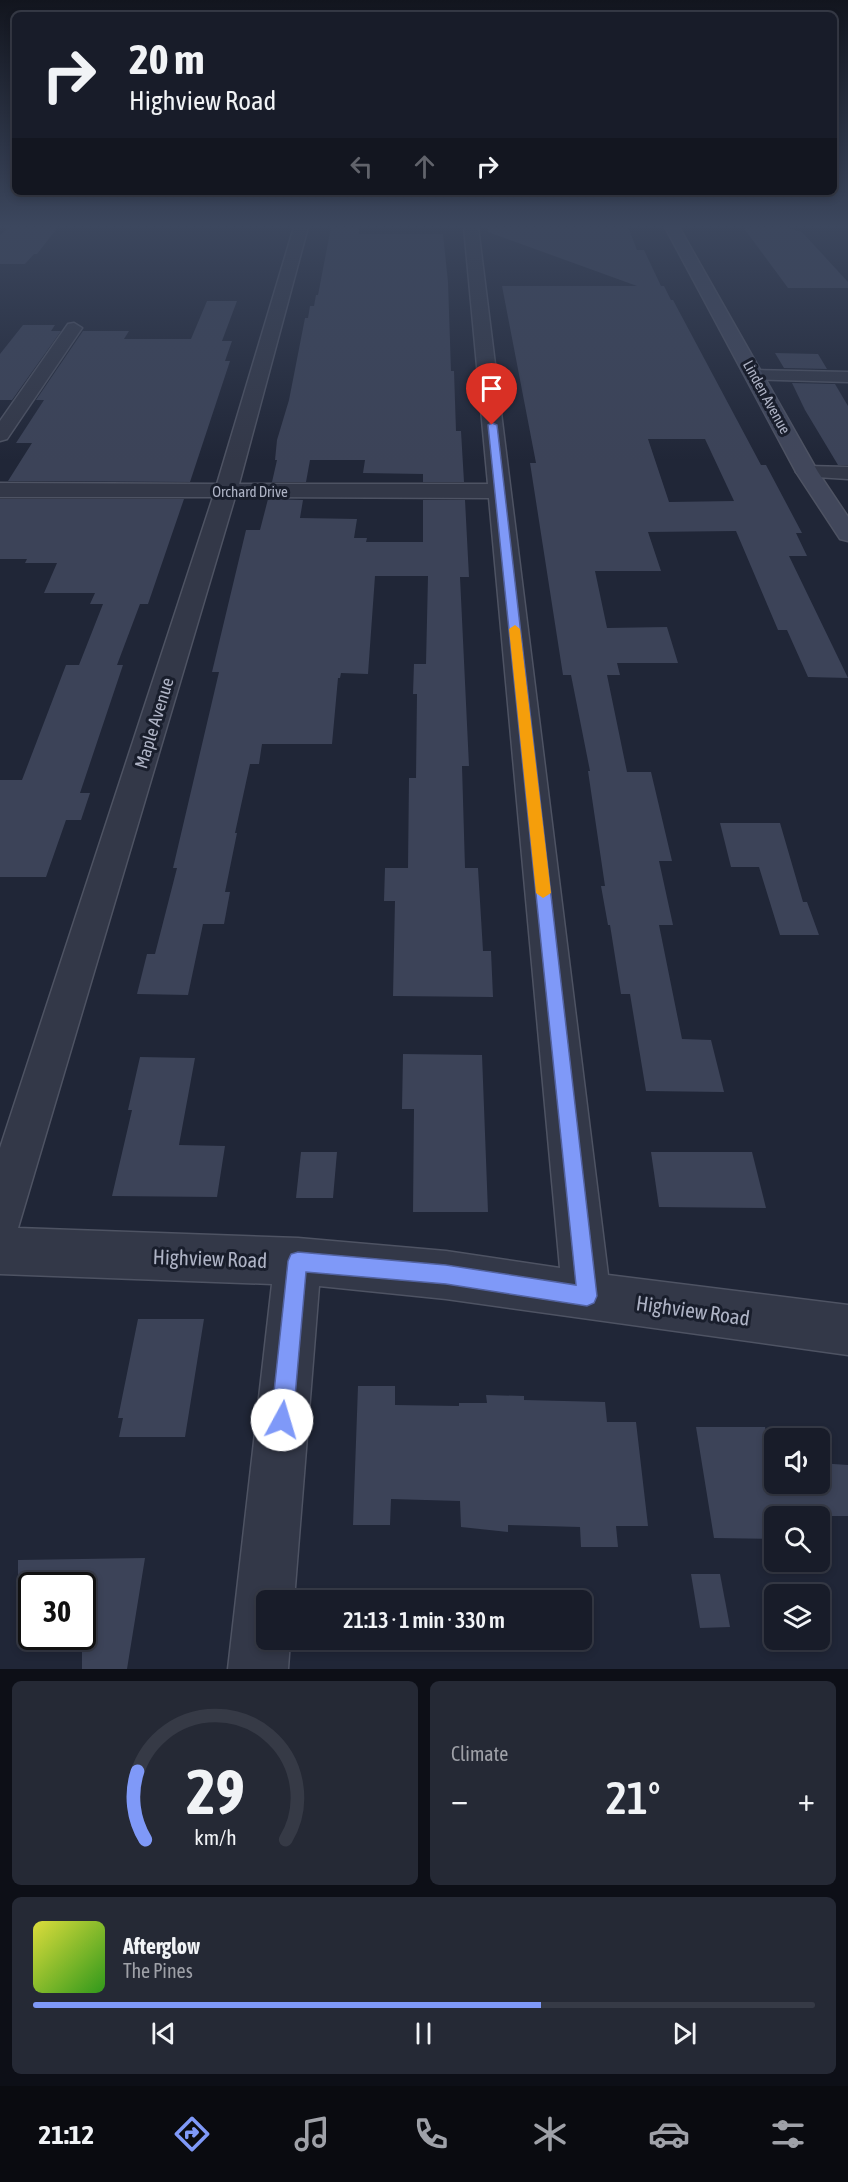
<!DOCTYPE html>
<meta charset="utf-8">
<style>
:root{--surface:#181c29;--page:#252935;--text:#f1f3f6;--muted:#9fa1a8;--line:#363a46;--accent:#7f99f8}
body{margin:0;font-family:"Asap Condensed",sans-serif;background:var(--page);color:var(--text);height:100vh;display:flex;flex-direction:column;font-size:22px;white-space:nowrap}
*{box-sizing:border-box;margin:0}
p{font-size:20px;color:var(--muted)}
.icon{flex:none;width:33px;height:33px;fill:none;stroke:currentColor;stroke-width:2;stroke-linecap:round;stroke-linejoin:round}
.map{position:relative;height:1669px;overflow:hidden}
.side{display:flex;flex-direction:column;gap:12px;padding:12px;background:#0d0f17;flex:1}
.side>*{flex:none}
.top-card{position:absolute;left:12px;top:12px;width:825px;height:183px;border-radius:9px;box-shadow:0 3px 9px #0003,0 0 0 2px var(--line);background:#181c29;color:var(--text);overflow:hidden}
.fabs{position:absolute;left:764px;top:1428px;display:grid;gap:12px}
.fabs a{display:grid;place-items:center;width:66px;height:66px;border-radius:9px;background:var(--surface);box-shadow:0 3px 9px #0003,0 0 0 2px var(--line);font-size:30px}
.speed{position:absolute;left:18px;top:1572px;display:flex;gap:12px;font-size:30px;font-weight:700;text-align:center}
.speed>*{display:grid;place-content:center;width:78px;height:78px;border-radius:50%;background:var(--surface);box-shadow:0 3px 9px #0003,0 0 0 2px var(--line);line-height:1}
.speed .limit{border:3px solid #111;border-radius:9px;background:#fff;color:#111}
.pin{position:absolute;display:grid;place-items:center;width:51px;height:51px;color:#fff;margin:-62px -26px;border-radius:50% 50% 50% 0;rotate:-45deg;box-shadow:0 0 6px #0007}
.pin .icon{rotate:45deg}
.me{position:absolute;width:66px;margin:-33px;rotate:6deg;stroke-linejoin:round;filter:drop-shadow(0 0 4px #0008)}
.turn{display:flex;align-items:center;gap:21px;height:126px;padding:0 18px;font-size:27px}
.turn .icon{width:78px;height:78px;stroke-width:2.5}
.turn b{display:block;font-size:42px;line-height:51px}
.lanes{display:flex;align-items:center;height:57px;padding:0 18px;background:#0003;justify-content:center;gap:30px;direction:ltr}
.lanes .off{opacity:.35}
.big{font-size:45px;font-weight:600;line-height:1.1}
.side .widget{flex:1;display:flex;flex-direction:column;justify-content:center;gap:9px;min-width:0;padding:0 21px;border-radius:9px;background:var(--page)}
.side .dial{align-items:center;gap:0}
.dial svg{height:156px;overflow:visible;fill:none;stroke:var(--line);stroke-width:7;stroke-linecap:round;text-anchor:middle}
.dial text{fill:var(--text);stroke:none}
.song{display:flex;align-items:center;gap:18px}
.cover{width:72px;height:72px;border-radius:9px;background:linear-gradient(135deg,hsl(60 70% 55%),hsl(110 70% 35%))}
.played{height:6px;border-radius:3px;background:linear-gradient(90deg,var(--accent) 65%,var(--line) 65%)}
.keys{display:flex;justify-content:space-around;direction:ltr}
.heat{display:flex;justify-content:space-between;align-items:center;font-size:33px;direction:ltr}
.side .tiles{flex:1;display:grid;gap:12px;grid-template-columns:1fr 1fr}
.widget:last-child{grid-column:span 2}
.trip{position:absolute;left:256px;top:1590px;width:336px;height:60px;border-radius:9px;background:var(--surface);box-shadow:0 3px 9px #0003,0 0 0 2px var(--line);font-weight:600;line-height:60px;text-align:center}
.menu{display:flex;height:96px;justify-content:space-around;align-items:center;background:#0a0b10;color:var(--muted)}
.menu .icon{width:42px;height:42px}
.menu .selected{color:var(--accent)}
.menu b{font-size:27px;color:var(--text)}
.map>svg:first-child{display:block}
</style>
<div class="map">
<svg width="848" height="1669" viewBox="0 0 848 1669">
<rect width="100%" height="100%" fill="#202637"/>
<g fill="#3c4358" fill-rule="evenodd">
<polygon points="8,227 58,227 37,254 34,254 25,264 0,264 0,235"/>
<polygon points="331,227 359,227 359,234 443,234 448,282 451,371 454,371 456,431 461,431 464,482 423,482 423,474 363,473 365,460 310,460 306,482 272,482 277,460 275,460 277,440 289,400 305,318 308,318 310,306 314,306 316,295 318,295"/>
<path d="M 628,227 L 637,250 L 644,250 L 661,286 L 664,286 L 671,300 L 673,300 L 761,465 L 766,465 L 802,533 L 796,533 L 807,556 L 789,556 L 848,678 L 808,677 L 787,630 L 778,630 L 736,531 L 648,532 L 661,571 L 595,571 L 607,628 L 667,627 L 678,663 L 617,663 L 620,675 L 607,675 L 627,772 L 651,772 L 672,861 L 659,861 L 673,925 L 659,925 L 682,1039 L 711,1040 L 724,1092 L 646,1091 L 630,994 L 621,994 L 610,925 L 608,925 L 601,886 L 605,886 L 588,771 L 590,771 L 571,675 L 563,675 L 530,463 L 536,463 L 502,286 L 637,286 L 488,232 L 488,228 ZM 648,439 L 705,439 L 734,501 L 669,502 Z"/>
<polygon points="743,227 783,227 802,232 848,282 848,288 788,288"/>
<polygon points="207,301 237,301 222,341 232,341 225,361 230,361 190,482 8,481 32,443 16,443 44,400 36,400 83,331 129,331 124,339 191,339"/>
<polygon points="23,325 55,325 51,331 61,331 12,400 0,400 0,354"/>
<polygon points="775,353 818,354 827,369 784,368"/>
<polygon points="792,383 835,384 848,406 848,465 838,465 805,410"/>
<polygon points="0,499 184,499 148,604 140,604 117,665 123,665 80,793 90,793 81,820 66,820 46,877 0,877 0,780 22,780 66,665 79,665 103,604 90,604 95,593 44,593 57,563 25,563 27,559 0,559"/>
<polygon points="268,499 303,500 300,518 357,519 354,538 367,538 366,542 423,542 423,500 465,500 469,577 460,577 469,766 462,766 465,868 478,868 483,951 491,951 493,997 393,996 395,901 384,901 385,868 408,868 409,778 416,778 417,694 413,694 414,664 426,664 428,576 375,576 368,674 341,673 340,678 338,678 332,744 262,744 259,764 250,764 235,833 237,833 225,892 230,892 224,924 203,924 188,995 137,994 147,954 155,954 177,868 173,868 219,672 212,672 246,530 260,530"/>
<polygon points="720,823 780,823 803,902 807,902 819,935 780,935 759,867 731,867"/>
<polygon points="403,1054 482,1055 488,1212 413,1212 414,1109 402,1109"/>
<polygon points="140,1057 195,1058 179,1145 225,1146 217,1197 112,1196 132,1110 128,1110"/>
<polygon points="301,1152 337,1152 333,1198 296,1198"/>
<polygon points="651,1152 752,1152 766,1208 659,1207"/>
<polygon points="138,1319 204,1319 185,1437 119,1437 123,1418 118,1418"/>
<polygon points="358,1386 395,1386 395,1405 459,1406 459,1403 487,1403 486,1395 524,1396 524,1400 605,1402 607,1422 636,1422 648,1526 616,1526 618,1547 581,1547 580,1527 508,1525 508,1532 461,1527 460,1501 391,1499 390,1525 353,1525"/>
<polygon points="696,1427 765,1427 772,1461 774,1461 774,1484 819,1484 819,1463 848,1465 848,1516 774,1516 774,1539 714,1538"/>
<polygon points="145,1558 127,1669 82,1669 82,1586 18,1586 18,1560"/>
<polygon points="691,1574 720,1574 730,1627 700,1628"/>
</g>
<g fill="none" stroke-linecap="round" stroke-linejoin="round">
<g stroke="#4e5363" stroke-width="3">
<g id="street">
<path d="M 294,227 L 308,227 L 239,484 L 488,484 L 464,227 L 478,227 L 608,1275 L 848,1305 L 848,1355 L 446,1299 L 319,1286 L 294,1600 L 267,1600 L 267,1640 L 290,1640 L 288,1669 L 228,1669 L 272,1284 L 0,1274 L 0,1148 L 213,497 L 0,497 L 0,483 L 217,484 ZM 235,497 L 489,498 L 560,1268 L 446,1251 L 298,1238 L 18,1228 Z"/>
<polygon points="74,323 82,328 7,439 0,441 0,421 68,324"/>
<polygon points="755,370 848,372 848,382 749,379 746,375 749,371"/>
<polygon points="807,466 848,467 848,479 800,476 796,472 800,468"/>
</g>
</g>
<g stroke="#4e5363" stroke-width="3">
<polygon id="secondary" points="665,227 679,227 818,472 848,517 848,541 840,539 796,472"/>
</g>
<use href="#street" fill="#333848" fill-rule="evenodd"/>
<use href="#secondary" fill="#41475b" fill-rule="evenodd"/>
</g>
<linearGradient id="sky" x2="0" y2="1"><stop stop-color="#12151e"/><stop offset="0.49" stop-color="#3c475e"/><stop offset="1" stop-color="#3c475e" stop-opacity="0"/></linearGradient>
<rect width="848" height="461" fill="url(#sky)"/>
<polygon fill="#7f99f8" stroke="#5363a1" stroke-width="1.5" points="492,423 497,425 597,1296 594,1303 587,1306 446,1284 306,1272 293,1420 290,1428 282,1431 274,1428 271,1420 288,1261 291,1254 298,1252 446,1265 576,1285 488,425"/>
<polygon fill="#f59e0b" points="515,625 520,629 551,893 543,898 536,893 509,629"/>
<g text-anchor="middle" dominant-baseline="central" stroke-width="6" stroke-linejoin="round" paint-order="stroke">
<g font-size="15" fill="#aeb3c5" stroke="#191e2c">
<text transform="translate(767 397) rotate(61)">Linden Avenue</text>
<text x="250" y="491">Orchard Drive</text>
</g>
<g font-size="18" fill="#aeb3c5" stroke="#191e2c">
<text transform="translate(154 723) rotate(-73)">Maple Avenue</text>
</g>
<g font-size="21" fill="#aeb3c5" stroke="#191e2c">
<text transform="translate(210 1258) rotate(2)">Highview Road</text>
<text transform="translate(693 1310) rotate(8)">Highview Road</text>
</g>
</g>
</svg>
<div class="fabs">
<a><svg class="icon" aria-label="sound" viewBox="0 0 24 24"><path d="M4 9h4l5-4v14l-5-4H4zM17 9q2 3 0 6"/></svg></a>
<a><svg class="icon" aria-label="search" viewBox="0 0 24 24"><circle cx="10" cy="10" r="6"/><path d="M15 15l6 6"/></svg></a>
<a><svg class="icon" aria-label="layers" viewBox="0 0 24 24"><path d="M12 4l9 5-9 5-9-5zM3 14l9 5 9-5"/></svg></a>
</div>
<div class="speed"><div class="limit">30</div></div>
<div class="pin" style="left:492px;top:425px;background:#d93025"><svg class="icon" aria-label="arrive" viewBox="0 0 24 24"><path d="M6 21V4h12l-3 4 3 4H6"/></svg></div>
<svg class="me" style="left:282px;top:1420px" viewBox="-20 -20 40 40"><circle r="19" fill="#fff"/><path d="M0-13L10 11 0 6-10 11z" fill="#7f99f8"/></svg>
<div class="trip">21:13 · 1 min · 330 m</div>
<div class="top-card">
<div class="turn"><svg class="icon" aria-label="right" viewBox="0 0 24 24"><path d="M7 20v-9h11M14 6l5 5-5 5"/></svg><div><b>20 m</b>Highview Road</div></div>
<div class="lanes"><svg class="icon off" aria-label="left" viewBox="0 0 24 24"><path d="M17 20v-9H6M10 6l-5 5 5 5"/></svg><svg class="icon off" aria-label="ahead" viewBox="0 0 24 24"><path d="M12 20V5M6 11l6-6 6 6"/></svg><svg class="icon" aria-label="right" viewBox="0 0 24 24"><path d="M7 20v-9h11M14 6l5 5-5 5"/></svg></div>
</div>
</div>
<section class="side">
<div class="tiles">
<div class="widget dial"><svg viewBox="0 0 100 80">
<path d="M14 69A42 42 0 1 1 86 69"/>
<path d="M14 69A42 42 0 0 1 10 34" stroke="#7f99f8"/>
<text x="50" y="56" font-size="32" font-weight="700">29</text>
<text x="50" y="72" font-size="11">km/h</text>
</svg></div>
<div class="widget"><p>Climate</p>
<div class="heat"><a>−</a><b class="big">21°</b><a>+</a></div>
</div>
<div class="widget">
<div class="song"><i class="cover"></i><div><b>Afterglow</b><p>The Pines</p></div></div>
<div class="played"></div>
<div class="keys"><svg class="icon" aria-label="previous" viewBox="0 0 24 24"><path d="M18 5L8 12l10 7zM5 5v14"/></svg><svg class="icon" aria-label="pause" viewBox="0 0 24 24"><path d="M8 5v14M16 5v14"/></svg><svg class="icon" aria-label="next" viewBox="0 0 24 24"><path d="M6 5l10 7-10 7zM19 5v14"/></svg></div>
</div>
</div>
</section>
<nav class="menu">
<b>21:12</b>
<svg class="icon selected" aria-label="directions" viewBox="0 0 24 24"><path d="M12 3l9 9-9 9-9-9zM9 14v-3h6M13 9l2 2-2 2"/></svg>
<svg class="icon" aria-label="music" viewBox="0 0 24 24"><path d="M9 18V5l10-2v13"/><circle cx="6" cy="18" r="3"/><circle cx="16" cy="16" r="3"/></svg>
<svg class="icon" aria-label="phone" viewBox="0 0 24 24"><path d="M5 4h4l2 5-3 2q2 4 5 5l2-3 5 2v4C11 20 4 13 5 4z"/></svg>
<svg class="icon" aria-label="climate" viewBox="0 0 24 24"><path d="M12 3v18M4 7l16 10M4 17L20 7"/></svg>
<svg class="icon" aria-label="car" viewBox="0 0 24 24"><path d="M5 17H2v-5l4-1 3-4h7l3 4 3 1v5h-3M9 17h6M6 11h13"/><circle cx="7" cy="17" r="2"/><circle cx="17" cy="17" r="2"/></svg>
<svg class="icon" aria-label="filters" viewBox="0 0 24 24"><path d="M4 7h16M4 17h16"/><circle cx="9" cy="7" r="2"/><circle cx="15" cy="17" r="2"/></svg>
</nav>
